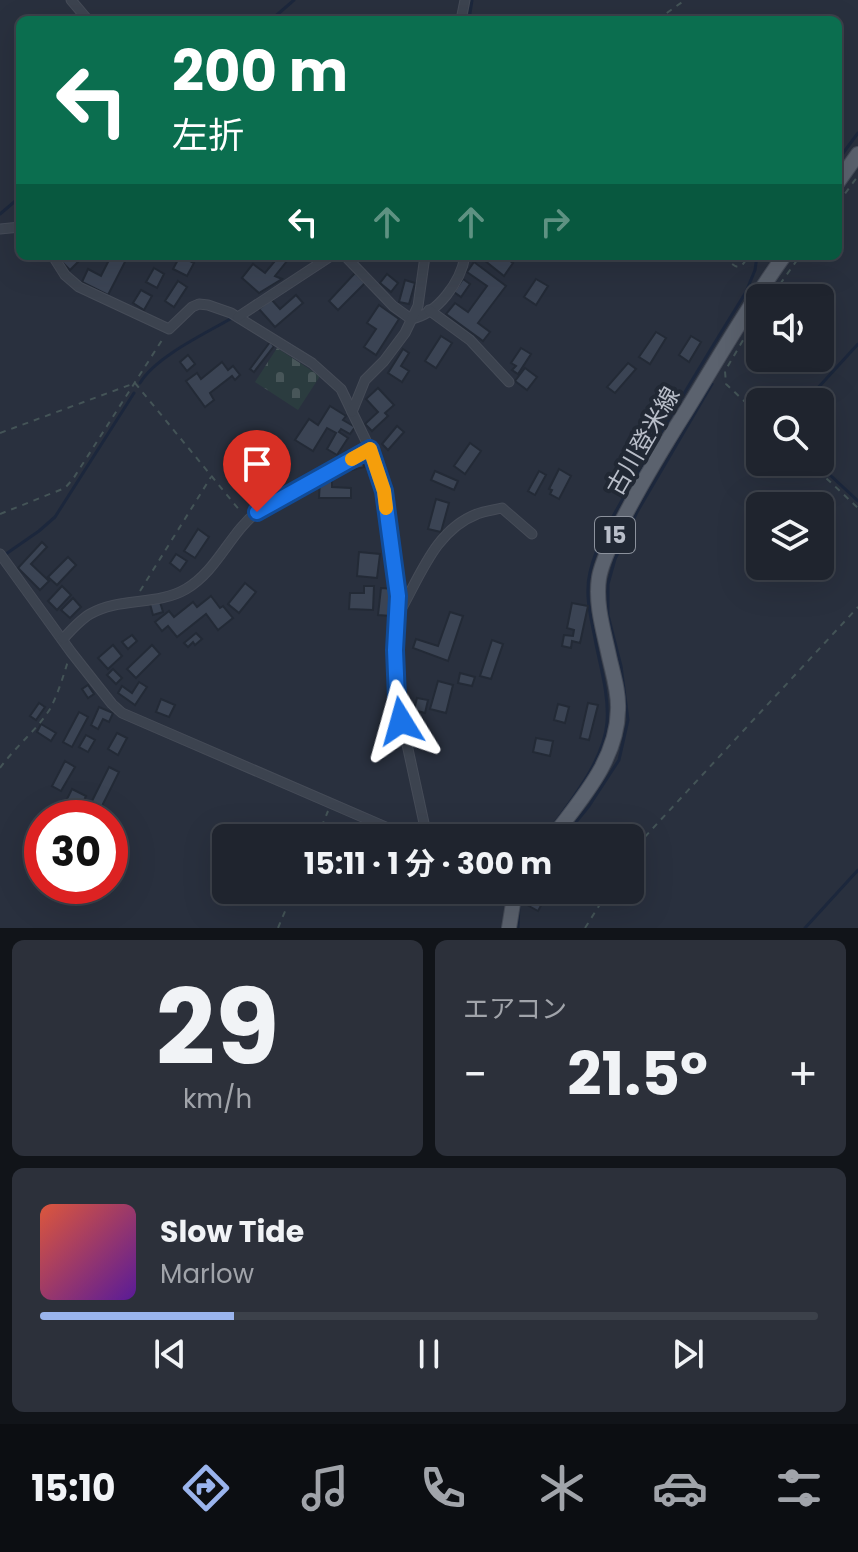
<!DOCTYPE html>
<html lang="ja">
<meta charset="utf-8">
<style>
:root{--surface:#1f242e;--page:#2c303a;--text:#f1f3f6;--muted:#a1a4aa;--line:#3c414a;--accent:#9ab4ed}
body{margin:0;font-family:Poppins,"Noto Sans JP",sans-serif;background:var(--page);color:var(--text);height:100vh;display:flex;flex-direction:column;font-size:30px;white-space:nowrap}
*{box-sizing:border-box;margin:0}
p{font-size:26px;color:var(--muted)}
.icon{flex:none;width:44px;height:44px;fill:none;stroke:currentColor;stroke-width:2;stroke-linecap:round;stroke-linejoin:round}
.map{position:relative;height:928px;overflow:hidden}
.sheet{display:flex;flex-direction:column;gap:12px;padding:12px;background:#111419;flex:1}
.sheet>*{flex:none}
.hud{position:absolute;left:16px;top:16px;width:826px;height:244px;border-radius:12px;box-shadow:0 8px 32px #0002,0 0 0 2px var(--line);background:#0b6e4f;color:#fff;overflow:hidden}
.fabs{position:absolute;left:746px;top:284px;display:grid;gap:16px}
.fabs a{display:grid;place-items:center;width:88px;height:88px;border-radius:12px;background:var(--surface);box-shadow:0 8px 32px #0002,0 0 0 2px var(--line);font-size:40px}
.speed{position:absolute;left:24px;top:800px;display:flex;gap:16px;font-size:40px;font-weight:700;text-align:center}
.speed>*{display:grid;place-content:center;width:104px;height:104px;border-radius:50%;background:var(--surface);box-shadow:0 8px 32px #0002,0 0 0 2px var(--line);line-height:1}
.speed .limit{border:12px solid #d22;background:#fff;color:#111}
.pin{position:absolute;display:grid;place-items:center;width:68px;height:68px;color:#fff;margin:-82px -34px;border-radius:50% 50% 50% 0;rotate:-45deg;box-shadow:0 0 8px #0007}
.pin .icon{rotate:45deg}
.me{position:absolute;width:88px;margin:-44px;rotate:352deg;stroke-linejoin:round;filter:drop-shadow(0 0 6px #0008)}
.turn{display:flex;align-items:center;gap:28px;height:168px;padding:0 24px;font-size:36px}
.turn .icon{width:104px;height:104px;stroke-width:2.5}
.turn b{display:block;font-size:56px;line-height:68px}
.lanes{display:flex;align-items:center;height:76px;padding:0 24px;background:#0003;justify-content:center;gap:40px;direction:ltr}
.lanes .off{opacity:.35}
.big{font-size:60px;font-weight:700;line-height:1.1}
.sheet .card{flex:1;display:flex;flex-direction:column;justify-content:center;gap:12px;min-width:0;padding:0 28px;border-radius:12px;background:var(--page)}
.sheet .dial{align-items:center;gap:0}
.dial b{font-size:104px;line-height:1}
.song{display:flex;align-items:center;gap:24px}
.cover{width:96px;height:96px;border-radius:12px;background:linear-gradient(135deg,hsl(10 70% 55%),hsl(270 70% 35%))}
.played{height:8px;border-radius:4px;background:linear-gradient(90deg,var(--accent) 25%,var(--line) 25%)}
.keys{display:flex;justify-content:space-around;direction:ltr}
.heat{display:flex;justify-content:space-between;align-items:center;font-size:44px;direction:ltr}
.sheet .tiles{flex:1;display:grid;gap:12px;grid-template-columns:1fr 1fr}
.card:last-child{grid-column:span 2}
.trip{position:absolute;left:212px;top:824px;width:432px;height:80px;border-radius:12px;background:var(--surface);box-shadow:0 8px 32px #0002,0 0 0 2px var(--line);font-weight:700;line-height:80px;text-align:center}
.dock{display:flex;height:128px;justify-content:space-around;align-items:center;background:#0c0e12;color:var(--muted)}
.dock .icon{width:56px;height:56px}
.dock .active{color:var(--accent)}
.dock b{font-size:36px;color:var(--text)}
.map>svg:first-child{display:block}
</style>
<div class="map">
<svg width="858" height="928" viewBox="0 0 858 928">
<defs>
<pattern id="cemetery-stones" width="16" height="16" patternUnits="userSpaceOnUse" patternTransform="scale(2)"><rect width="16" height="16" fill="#2b3c3f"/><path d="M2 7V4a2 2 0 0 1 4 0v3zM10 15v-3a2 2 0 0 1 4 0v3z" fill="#485659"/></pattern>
</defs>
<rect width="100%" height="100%" fill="#29303e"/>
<polygon fill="url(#cemetery-stones)" points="277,348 320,376 298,410 255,382"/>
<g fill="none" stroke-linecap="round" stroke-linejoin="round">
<g stroke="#1c273c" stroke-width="3">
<polyline points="147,20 149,20"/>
<polyline points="271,20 294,0"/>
<polyline points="469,20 472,0"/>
<polyline points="838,160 858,133"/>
<polyline points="0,214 20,197"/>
<path d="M 140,383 C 155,357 206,333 232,318"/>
<polyline points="805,402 858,344"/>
<polyline points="816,462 858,501"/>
<polyline points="3,556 39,531 55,517 134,393"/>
<path d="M 544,838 C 566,806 604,763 607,722 C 609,696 601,669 596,644 C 592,621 584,596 590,572 C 598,538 623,499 640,469 C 674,409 710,350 746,292 L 755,270 L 757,256"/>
<polyline points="563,838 589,806 619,760 628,720 621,666 608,615 608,584 615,559 637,512 712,384"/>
<polyline points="518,928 519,905"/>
<polyline points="805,928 858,870"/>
</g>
</g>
<g fill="#3b4454" stroke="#232a36" stroke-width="2">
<polygon points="64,256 76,256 80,260 70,270 60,260"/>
<polygon points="111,256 128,256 108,295 82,282 88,269 101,276"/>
<polygon points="180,256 194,263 187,276 173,269"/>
<polygon points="279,256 291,256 275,276 282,279 259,293 242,278 253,264 265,273"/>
<polygon points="479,256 503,256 513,263 504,276"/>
<polygon points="474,262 506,286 478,323 490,332 483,341 446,314 455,303 468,312 487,286 467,272"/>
<polygon points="154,268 164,274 157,288 146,282"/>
<polygon points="355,273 365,283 338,310 329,301"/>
<polygon points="387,274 398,283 391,292 380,283"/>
<polygon points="463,279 470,284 461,297 454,292"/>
<polygon points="536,279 548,286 536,305 524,297"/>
<polygon points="405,280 415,283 409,304 399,302"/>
<polygon points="178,281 187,287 174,307 165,301"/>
<polygon points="141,290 152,296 144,310 133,303"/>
<polygon points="296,295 303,303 275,327 259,309 271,299 280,309"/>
<polygon points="379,305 399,319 376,355 364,347 376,329 367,323"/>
<polygon points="656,332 666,338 650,364 639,357"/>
<polygon points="441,336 452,343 436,368 425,361"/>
<polygon points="691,336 701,342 689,362 679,355"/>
<polygon points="270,342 274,346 254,372 250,369"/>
<polygon points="521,348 531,354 518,374 512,370 516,366 511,363"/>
<polygon points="403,349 409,353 401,366 409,371 402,382 388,373"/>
<polygon points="188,355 195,364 187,371 180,362"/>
<polygon points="222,362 228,370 233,366 240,375 235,380 232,376 210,393 214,400 205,407 186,381 197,373 201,379"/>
<polygon points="628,363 636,369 615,393 607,387"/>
<polygon points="525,368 537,377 527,390 515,381"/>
<polygon points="378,388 394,405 385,413 388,416 372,431 365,424 378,412 366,399"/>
<polygon points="330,406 346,416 343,420 355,427 350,434 341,429 339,432 348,438 337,455 327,449 336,433 327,428 313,451 295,440 309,419 318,425"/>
<polygon points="397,426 404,432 388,450 382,444"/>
<polygon points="470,443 481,451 465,474 454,466"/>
<polygon points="362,461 364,467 352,470 350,464"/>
<polygon points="559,469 571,476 559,499 550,494 552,490 549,489"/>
<polygon points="435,471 458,481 454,490 431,480"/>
<polygon points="539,471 546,475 535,495 528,491"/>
<polygon points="320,480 332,480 332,487 351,488 351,498 319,498"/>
<polygon points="436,499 449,503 441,532 428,529"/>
<polygon points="198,529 209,537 195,558 184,551"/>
<polygon points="42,542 47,547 31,564 49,581 40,590 18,568"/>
<polygon points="359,552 380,554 377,578 357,576"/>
<polygon points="176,554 187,561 180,571 170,563"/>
<polygon points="68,557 76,565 57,585 48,577"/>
<polygon points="245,583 256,592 239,613 228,604"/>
<polygon points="62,586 71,595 57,610 48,601"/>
<polygon points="364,586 374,586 373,610 349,609 350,593 364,593"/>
<polygon points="381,588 394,589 391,616 378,615"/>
<polygon points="211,596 220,608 223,606 233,618 218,630 206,614 177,637 168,626 162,631 155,622 169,611 174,617 193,602 197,607"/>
<polygon points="73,598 81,607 70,618 61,610"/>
<polygon points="160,602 163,612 153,615 150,604"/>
<polygon points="572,603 588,606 580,643 572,641 571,648 562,646 564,635 573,636 574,630 567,628"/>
<polygon points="450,612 463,616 448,661 413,648 416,639 438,646"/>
<polygon points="196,633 202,639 195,645 193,642 188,647 184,643"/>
<polygon points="132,635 137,641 128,649 122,642"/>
<polygon points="492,640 503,644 491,679 480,676"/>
<polygon points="113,645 122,656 108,669 98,658"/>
<polygon points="152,645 160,654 136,678 127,669"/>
<polygon points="113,669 122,678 116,684 107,675"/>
<polygon points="460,673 475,677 472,686 458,683"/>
<polygon points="438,681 453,685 446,713 430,709"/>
<polygon points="139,682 147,687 135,705 118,693 122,686 132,693"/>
<polygon points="88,685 94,694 88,698 82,689"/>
<polygon points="417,698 428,700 425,713 414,710"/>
<polygon points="161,699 175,705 169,717 156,712"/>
<polygon points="39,703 45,707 36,720 30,716"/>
<polygon points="588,703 598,705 589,740 580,738"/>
<polygon points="558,704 569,707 565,723 554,720"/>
<polygon points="99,707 113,713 109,722 103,719 98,729 91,725"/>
<polygon points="79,712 88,717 72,747 63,742"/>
<polygon points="41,724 56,733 51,741 37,732"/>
<polygon points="117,733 127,738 118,755 108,749"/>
<polygon points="86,735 95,740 88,752 79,747"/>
<polygon points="536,738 553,741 550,756 533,752"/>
<polygon points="65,761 75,767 61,791 52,786"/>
<polygon points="109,767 119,772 101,808 91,803"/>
<polygon points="72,789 86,796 79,812 64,805"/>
<polygon points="527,890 534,890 542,894 544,890 561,890 557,898 548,893 538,911 520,901"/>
</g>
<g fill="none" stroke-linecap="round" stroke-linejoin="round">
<g stroke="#464c58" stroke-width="11">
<g id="minor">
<polyline points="71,0 88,20"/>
<polyline points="461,20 465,0"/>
<polyline points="0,229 20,227"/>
<polyline points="53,256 65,275 79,287 169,329 192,307 199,304 208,305 231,313 312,363 341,389 355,418 370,449 384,491 398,596 395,650 397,698 424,823 429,838"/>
<path d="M 345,256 L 393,306 L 411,319 C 438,314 461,281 465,256"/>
<polyline points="429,310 470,340 509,382"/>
<polyline points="238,317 331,256"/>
<polyline points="352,412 365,380 384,361 405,333 418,306 425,256"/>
<polyline points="0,554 71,652 112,704 122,713 411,838"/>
<path d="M 399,613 C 420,577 435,530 477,514 C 484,511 494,510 502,508 L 532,534"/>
<path d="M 63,639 C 71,630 80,620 90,614 C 119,597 157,606 186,589 C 217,571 230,533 257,512 L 370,449"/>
</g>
</g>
<g stroke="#464c58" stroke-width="16">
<g id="primary">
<polyline points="838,182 858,154"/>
<path d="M 552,838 C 580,800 617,761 618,710 C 619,692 613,674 609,656 C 604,632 595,604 599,578 C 602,560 612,543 619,527 C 639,487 662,449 686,411 C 718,359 748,306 784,256"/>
<polyline points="509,928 514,897 517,890"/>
</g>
</g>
<g stroke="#445457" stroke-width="2" stroke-dasharray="6 6" stroke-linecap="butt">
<polyline points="657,20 685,0"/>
<polyline points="838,203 858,176"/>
<path d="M 723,256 C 735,266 739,274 748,256"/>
<polyline points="773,294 800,256"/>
<polyline points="749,330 725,371 726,384 760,416"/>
<polyline points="0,433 135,383 241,512"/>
<polyline points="809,462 858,508"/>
<polyline points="0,514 65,488 73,479 164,337"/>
<polyline points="140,591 211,477"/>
<path d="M 0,768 C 15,747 36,731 50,709 C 58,694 63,677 68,661"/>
<polyline points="317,838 328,811"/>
<polyline points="630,856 642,840 858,607"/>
<polyline points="278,928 294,890"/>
<polyline points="585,928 609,890"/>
</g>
<use href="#minor" stroke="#3c434f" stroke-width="9"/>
<use href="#primary" stroke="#5b626e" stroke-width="14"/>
</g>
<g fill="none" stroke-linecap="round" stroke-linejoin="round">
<g stroke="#114b97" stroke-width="20">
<polyline id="route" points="257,512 370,449 384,491 398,596 395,650 397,698 401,721"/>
</g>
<use href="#route" stroke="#1a73e8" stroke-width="14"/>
<polyline stroke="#f59e0b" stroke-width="14" points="352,459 370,449 384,491 386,508"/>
</g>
<g text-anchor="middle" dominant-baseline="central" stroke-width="8" stroke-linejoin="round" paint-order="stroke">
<rect fill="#212834" stroke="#8b919c" stroke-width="2" x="595" y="517" width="40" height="36" rx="6"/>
<g font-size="22" font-weight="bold" fill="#b9bec9">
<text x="615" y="535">15</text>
</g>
<g font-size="24" fill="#b9bec9" stroke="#212834">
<text transform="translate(643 441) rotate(-60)">古川登米線</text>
</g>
</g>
</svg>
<div class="fabs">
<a><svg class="icon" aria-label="sound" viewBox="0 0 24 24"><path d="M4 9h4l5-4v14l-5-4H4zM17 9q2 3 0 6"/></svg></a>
<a><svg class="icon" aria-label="search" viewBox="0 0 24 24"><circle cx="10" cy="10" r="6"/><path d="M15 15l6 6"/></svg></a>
<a><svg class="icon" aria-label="layers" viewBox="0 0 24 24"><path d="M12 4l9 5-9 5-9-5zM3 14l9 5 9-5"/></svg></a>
</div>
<div class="speed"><div class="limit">30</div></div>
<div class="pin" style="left:257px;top:512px;background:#d93025"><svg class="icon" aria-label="arrive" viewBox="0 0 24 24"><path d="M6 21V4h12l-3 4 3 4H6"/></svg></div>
<svg class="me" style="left:401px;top:721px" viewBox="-20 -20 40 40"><path d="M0-17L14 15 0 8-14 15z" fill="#1a73e8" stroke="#fff" stroke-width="4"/></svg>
<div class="trip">15:11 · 1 分 · 300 m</div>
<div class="hud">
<div class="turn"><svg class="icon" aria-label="left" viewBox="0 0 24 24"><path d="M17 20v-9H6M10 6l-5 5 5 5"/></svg><div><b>200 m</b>左折</div></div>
<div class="lanes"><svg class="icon" aria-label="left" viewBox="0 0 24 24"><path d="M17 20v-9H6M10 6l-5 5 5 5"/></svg><svg class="icon off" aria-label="ahead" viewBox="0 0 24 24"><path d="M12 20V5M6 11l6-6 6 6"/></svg><svg class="icon off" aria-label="ahead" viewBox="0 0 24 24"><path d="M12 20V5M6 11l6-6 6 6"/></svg><svg class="icon off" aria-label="right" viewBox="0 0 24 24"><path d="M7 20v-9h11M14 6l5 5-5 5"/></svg></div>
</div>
</div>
<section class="sheet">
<div class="tiles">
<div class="card dial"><b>29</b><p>km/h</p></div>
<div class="card"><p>エアコン</p>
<div class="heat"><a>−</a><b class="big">21.5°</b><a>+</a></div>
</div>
<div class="card">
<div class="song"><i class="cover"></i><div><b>Slow Tide</b><p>Marlow</p></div></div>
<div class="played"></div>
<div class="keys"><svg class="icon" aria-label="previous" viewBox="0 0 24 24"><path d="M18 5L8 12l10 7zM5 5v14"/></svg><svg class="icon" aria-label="pause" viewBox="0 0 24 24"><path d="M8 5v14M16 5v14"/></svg><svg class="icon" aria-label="next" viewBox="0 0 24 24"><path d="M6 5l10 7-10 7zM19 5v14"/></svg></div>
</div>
</div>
</section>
<nav class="dock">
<b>15:10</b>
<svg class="icon active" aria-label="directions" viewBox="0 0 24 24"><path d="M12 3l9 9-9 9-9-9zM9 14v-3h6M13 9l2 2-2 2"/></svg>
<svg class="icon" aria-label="music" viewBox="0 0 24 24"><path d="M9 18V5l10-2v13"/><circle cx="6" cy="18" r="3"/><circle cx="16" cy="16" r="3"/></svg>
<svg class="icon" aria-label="phone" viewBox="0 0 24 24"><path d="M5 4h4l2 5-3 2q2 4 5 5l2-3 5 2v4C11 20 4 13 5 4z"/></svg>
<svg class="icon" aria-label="climate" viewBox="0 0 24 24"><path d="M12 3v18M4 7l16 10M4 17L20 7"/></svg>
<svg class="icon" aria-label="car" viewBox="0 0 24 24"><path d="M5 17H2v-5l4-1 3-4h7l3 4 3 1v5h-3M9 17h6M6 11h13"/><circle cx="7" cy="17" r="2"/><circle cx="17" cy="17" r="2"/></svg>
<svg class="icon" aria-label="filters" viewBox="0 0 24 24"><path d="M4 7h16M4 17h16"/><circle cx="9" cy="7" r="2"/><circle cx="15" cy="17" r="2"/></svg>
</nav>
